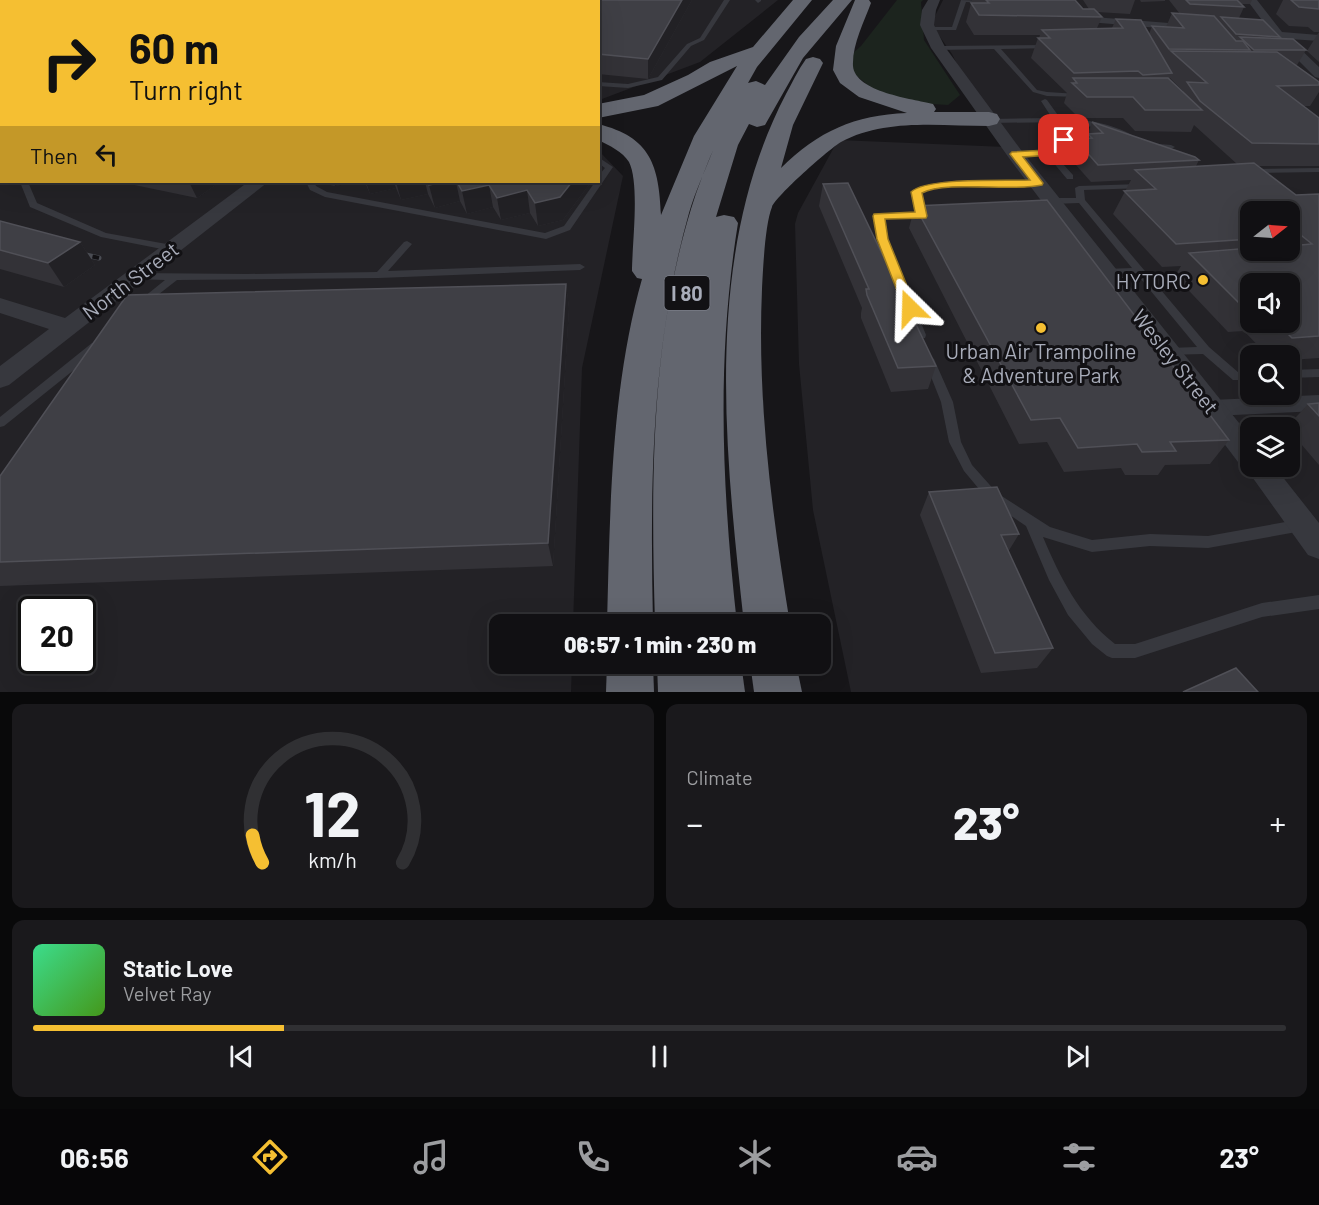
<!DOCTYPE html>
<meta charset="utf-8">
<style>
:root{--surface:#111013;--page:#1a191c;--text:#f1f3f6;--muted:#9c9da0;--line:#303033;--accent:#f5bf32}
body{margin:0;font-family:Barlow,sans-serif;background:var(--page);color:var(--text);height:100vh;display:flex;flex-direction:column;font-size:22px;white-space:nowrap}
*{box-sizing:border-box;margin:0}
p{font-size:20px;color:var(--muted)}
.icon{flex:none;width:33px;height:33px;fill:none;stroke:currentColor;stroke-width:2;stroke-linecap:round;stroke-linejoin:round}
.map{position:relative;height:692px;overflow:hidden}
.details{display:flex;flex-direction:column;gap:12px;padding:12px;background:#09090a;flex:1}
.details>*{flex:none}
.guide{position:absolute;left:0px;top:0px;width:600px;height:183px;box-shadow:0 6px 24px #0002,0 0 0 2px var(--line);background:#f5bf32;color:#111;overflow:hidden}
.needle{width:39px;rotate:73deg}
.fabs{position:absolute;left:1240px;top:201px;display:grid;gap:12px}
.fabs a{display:grid;place-items:center;width:60px;height:60px;border-radius:12px;background:var(--surface);box-shadow:0 6px 24px #0002,0 0 0 2px var(--line);font-size:30px}
.speed{position:absolute;left:18px;top:596px;display:flex;gap:12px;font-size:30px;font-weight:700;text-align:center}
.speed>*{display:grid;place-content:center;width:78px;height:78px;border-radius:50%;background:var(--surface);box-shadow:0 6px 24px #0002,0 0 0 2px var(--line);line-height:1}
.speed .limit{border:3px solid #111;border-radius:9px;background:#fff;color:#111}
.pin{position:absolute;display:grid;place-items:center;width:51px;height:51px;color:#fff;margin:-26px;border-radius:12px;box-shadow:0 3px 9px #0006}
.me{position:absolute;width:66px;margin:-33px;rotate:338deg;stroke-linejoin:round;filter:drop-shadow(0 0 4px #0008)}
.turn{display:flex;align-items:center;gap:21px;height:126px;padding:0 30px;font-size:27px}
.turn .icon{width:78px;height:78px;stroke-width:2.5}
.turn b{display:block;font-size:42px;line-height:51px}
.then{display:flex;align-items:center;height:57px;padding:0 30px;background:#0003;gap:12px;font-size:22px}
.big{font-size:45px;font-weight:800;line-height:1.1}
.details .tile{flex:1;display:flex;flex-direction:column;justify-content:center;gap:9px;min-width:0;padding:0 21px;border-radius:12px;background:var(--page)}
.details .dial{align-items:center;gap:0}
.dial svg{height:156px;overflow:visible;fill:none;stroke:var(--line);stroke-width:7;stroke-linecap:round;text-anchor:middle}
.dial text{fill:var(--text);stroke:none}
.song{display:flex;align-items:center;gap:18px}
.cover{width:72px;height:72px;border-radius:9px;background:linear-gradient(135deg,hsl(150 70% 55%),hsl(100 70% 35%))}
.played{height:6px;border-radius:3px;background:linear-gradient(90deg,var(--accent) 20%,var(--line) 20%)}
.keys{display:flex;justify-content:space-around;direction:ltr}
.heat{display:flex;justify-content:space-between;align-items:center;font-size:33px;direction:ltr}
.details .tiles{flex:1;display:grid;gap:12px;grid-template-columns:1fr 1fr}
.tile:last-child{grid-column:span 2}
.trip{position:absolute;left:489px;top:614px;width:342px;height:60px;border-radius:12px;background:var(--surface);box-shadow:0 6px 24px #0002,0 0 0 2px var(--line);font-weight:800;line-height:60px;text-align:center}
.menu{display:flex;height:96px;justify-content:space-around;align-items:center;background:#070608;color:var(--muted)}
.menu .icon{width:42px;height:42px}
.menu .selected{color:var(--accent)}
.menu b{font-size:27px;color:var(--text)}
.map>svg:first-child{display:block}
</style>
<div class="map">
<svg width="1319" height="692" viewBox="0 0 1319 692">
<rect width="100%" height="100%" fill="#171619"/>
<g fill="#232226" fill-rule="evenodd">
<path d="M 0,0 L 778,0 L 700,62 L 602,99 L 599,113 L 598,2 L 2,2 L 2,182 L 598,182 L 599,151 L 623,176 L 582,368 L 573,624 L 500,624 L 500,663 L 572,663 L 571,692 L 0,692 ZM 32,609 L 82,609 L 82,660 L 32,660 Z"/>
<path d="M 943,0 L 1319,0 L 1319,692 L 851,692 L 813,510 L 799,364 L 795,224 L 798,213 L 838,140 L 1006,147 L 980,111 L 952,54 L 931,24 ZM 1251,212 L 1290,212 L 1290,250 L 1251,250 ZM 1251,284 L 1290,284 L 1290,322 L 1251,322 ZM 1251,356 L 1290,356 L 1290,394 L 1251,394 ZM 1251,428 L 1290,428 L 1290,466 L 1251,466 Z"/>
</g>
<polygon fill="#1c241e" points="897,0 923,0 921,2 924,40 960,95 948,105 916,103 874,90 853,73 852,54 861,46"/>
<g fill="none" stroke-linecap="round" stroke-linejoin="round">
<g fill="#37383e" fill-rule="evenodd">
<polygon points="45,0 66,0 64,2 47,2"/>
<polygon points="247,0 254,0 246,2"/>
<polygon points="288,0 294,0 287,2"/>
<polygon points="461,0 477,0 478,1 463,2"/>
<polygon points="724,0 730,0 704,40 691,46 662,80 628,88 598,86 598,82 628,84 658,77 687,44 700,38"/>
<polygon points="755,0 761,0 761,1 758,3"/>
<polygon points="961,0 987,1 984,3 966,2 956,30 926,30 925,29 928,27 952,27"/>
<polygon points="1051,45 1051,47 1049,48 1001,49 1037,90 1047,92 1078,94 1081,96 1080,97 1047,96 1033,92 994,49 938,50 935,48 938,46"/>
<path d="M 1045,99 L 1047,100 L 1060,118 C 1085,119 1117,124 1138,139 L 1134,141 L 1098,128 L 1064,122 L 990,123 L 986,121 L 990,119 L 1052,118 L 1041,101 Z"/>
<rect x="0" y="126" width="2" height="5"/>
<polygon points="1061,138 1068,140 1053,153 1073,175 1073,179 1067,179 1047,155 1015,156 1011,154 1015,152 1047,151"/>
<path d="M 1148,143 L 1171,145 L 1175,147 C 1169,151 1153,149 1147,145 Z"/>
<polygon points="598,157 613,167 570,230 546,239 325,197 310,190 306,182 314,182 316,186 327,192 545,233 564,226 595,182 598,182 598,176 605,168 598,163"/>
<polygon points="1319,168 1319,172 1250,173 1246,171 1250,169"/>
<path d="M 975,181 L 1038,181 L 1042,183 L 1038,185 C 1004,186 952,180 921,193 L 926,213 L 930,214 L 930,218 L 883,219 L 893,253 L 926,335 L 925,338 L 917,338 L 883,253 L 874,216 L 878,213 L 917,213 L 913,192 C 929,180 955,181 975,181 Z"/>
<polygon points="20,182 28,182 37,203 106,233 172,245 177,248 172,251 101,237 30,207"/>
<polygon points="1141,184 1144,184 1144,188 1084,190 1085,200 1209,347 1239,373 1251,372 1251,380 1233,380 1203,354 1165,355 1164,352 1165,349 1169,348 1197,347 1136,273 1104,274 1102,272 1104,270 1107,269 1132,268 1079,203 1052,204 1048,201 1052,198 1076,198 1075,188 1079,186"/>
<polygon points="407,241 412,244 388,271 580,264 585,267 580,270 379,278 177,280 145,305 139,305 137,303 139,301 165,280 135,279 130,276 135,273 247,274 377,272 404,242"/>
<polygon points="96,342 100,343 101,346 100,349 4,426 0,427 0,417 92,343"/>
<path d="M 929,355 L 934,359 L 953,402 L 961,442 L 972,465 L 997,493 L 1050,527 L 1092,540 L 1150,534 L 1208,536 L 1302,519 L 1307,521 L 1309,525 L 1307,529 L 1302,531 L 1208,548 L 1150,546 L 1092,552 L 1043,537 C 1060,577 1079,616 1115,644 L 1135,644 L 1262,603 L 1319,595 L 1319,609 L 1262,617 L 1135,658 L 1112,658 L 1107,656 L 1092,644 L 1068,615 L 1049,580 L 1026,526 L 989,501 L 964,471 L 949,442 L 941,402 L 924,359 Z"/>
<polygon points="1319,369 1319,377 1290,378 1290,370"/>
</g>
<g fill="#37383e" fill-rule="evenodd">
<polygon points="1247,0 1257,0 1282,32 1319,35 1319,41 1290,39 1319,67 1319,78 1315,77 1276,38 1249,35 1249,31 1270,31"/>
<polygon points="1081,16 1194,25 1200,28 1194,31 1077,21 1077,17"/>
<polygon points="1319,395 1319,411 1212,416 1205,414 1201,408 1205,402 1212,400"/>
</g>
<g fill="#37383e" fill-rule="evenodd">
<polygon points="470,0 483,0 469,2"/>
<polygon points="928,0 940,0 936,10 934,25 945,47 1021,150 1251,438 1251,466 1274,466 1319,523 1319,559 1308,555 1245,467 1241,466 1009,158 931,48 920,25 922,10"/>
<polygon points="248,182 268,182 9,385 0,388 0,366 49,329 0,313 0,298 65,318"/>
</g>
<g fill="#63666f" fill-rule="evenodd">
<path d="M 793,0 L 812,0 L 757,67 L 748,83 L 756,81 L 765,85 L 799,37 L 833,0 L 852,0 L 803,58 L 765,125 L 757,127 L 749,124 L 738,145 L 716,217 L 724,215 L 734,217 L 738,223 C 716,359 722,488 737,624 L 655,624 C 651,486 650,343 691,209 C 697,189 705,169 713,150 C 705,171 695,192 689,213 C 651,347 650,486 653,624 L 607,624 C 610,511 611,388 642,279 L 637,278 L 632,271 C 632,245 640,184 629,162 C 623,152 609,145 598,140 L 598,124 C 651,137 659,166 661,215 L 694,136 L 737,66 L 658,106 L 598,118 L 598,104 L 644,95 L 688,75 L 710,62 L 753,47 Z"/>
<path d="M 855,0 L 869,0 L 871,3 C 864,22 852,45 853,66 C 855,92 913,99 933,104 L 936,109 L 934,112 L 989,112 L 997,114 L 1000,119 L 997,124 L 989,126 C 941,126 885,118 841,142 C 829,149 776,196 772,207 C 765,224 763,270 762,289 C 757,402 772,513 790,624 L 744,624 C 725,450 702,255 786,94 C 792,83 798,70 806,59 L 813,57 L 820,59 L 823,63 L 793,125 L 781,168 C 819,131 854,115 907,113 L 859,97 L 840,83 L 833,70 L 836,46 Z"/>
<polygon points="607,663 653,663 654,692 606,692"/>
<polygon points="657,663 741,663 745,692 658,692"/>
<polygon points="750,663 796,663 802,692 754,692"/>
</g>
<g stroke="#4a4c53" stroke-width="4.5">
<polyline id="rail-far1" points="265,2 268,0"/>
</g>
<g stroke="#4a4c53" stroke-width="5">
<g id="rail">
<polyline points="0,165 2,163"/>
<polyline points="73,252 99,258"/>
</g>
</g>
<use href="#rail-far1" stroke="#121114" stroke-width="3" stroke-dasharray="8" stroke-linecap="butt"/>
<use href="#rail" stroke="#121114" stroke-width="4" stroke-dasharray="10" stroke-linecap="butt"/>
</g>
<g fill="#333237" fill-rule="evenodd">
<polygon points="692,0 648,79 598,74 598,2"/>
<path d="M 972,0 L 1075,0 L 1083,9 L 1089,9 L 1083,0 L 1135,0 L 1130,14 L 1097,12 L 1102,17 L 1097,28 L 1112,28 L 1116,19 L 1149,34 L 1152,26 L 1166,27 L 1172,13 L 1180,14 L 1169,0 L 1252,0 L 1250,4 L 1241,4 L 1244,7 L 1239,18 L 1280,37 L 1279,38 L 1306,50 L 1297,65 L 1296,65 L 1319,82 L 1319,92 L 1310,106 L 1304,106 L 1319,118 L 1319,166 L 1258,166 L 1296,195 L 1319,194 L 1319,358 L 1290,360 L 1290,356 L 1268,356 L 1244,331 L 1228,332 L 1175,276 L 1181,266 L 1162,267 L 1113,214 L 1131,180 L 1091,182 L 1068,156 L 1075,139 L 1086,139 L 1092,122 L 1199,160 L 1196,166 L 1237,164 L 1194,125 L 1191,132 L 1135,131 L 1123,118 L 1079,118 L 1064,103 L 1067,93 L 1031,58 L 1038,38 L 1039,38 L 1040,35 L 974,35 L 966,22 ZM 1170,78 L 1183,91 L 1182,92 L 1169,79 ZM 1251,212 L 1290,212 L 1290,250 L 1251,250 ZM 1251,284 L 1290,322 L 1251,322 Z"/>
<polygon points="1140,0 1165,0 1165,1 1141,2"/>
<polygon points="1283,0 1319,0 1319,62 1307,51 1319,32 1314,32 1308,27 1289,26 1276,14"/>
<polygon points="120,182 220,182 197,198"/>
<polygon points="316,182 356,182 335,186"/>
<polygon points="365,182 591,182 563,220 538,226 530,213 501,220 493,207 467,214 460,201 435,208 428,194 401,200 396,188 370,194"/>
<polygon points="823,184 936,366 928,389 891,392 861,318 861,313 862,308 819,206"/>
<polygon points="915,206 1229,440 1210,464 1165,465 1158,475 1125,475 1121,468 1064,472 1047,442 1019,444 909,228"/>
<polygon points="0,221 80,242 95,265 64,287 0,269"/>
<polygon points="566,284 569,308 553,566 0,586 0,476"/>
<polygon points="1319,403 1319,465 1290,431 1290,428 1287,427 1308,404"/>
<polygon points="929,492 1019,534 1008,552 1053,648 1037,668 981,673 920,515"/>
</g>
<g fill="#222125">
<polygon points="201,0 233,0 234,1 198,2"/>
<polygon points="424,0 434,0 434,2 422,2"/>
<polygon points="682,0 692,0 648,79 648,59"/>
<polygon points="0,100 2,100 2,121 0,122"/>
<polygon points="599,147 601,169 598,172 598,148"/>
<polygon points="189,182 220,182 197,198"/>
<polygon points="333,182 356,182 335,186"/>
<polygon points="366,182 394,182 396,188 370,194"/>
<polygon points="396,182 425,182 428,194 401,200"/>
<polygon points="444,182 456,182 460,201 435,208 429,185"/>
<polygon points="572,182 591,182 563,220 538,226 535,203"/>
<polygon points="489,185 493,207 467,214 462,191"/>
<polygon points="527,190 530,213 501,220 497,198"/>
<polygon points="80,242 95,265 64,287 48,263"/>
<polygon points="566,284 569,308 553,566 548,543"/>
</g>
<g fill="#3f3f45" stroke="#505057" stroke-width="1.5">
<polygon points="53,0 201,0 198,2 49,2"/>
<polygon points="302,0 424,0 422,2 299,2"/>
<polygon points="481,0 682,0 648,59 598,54 598,2 479,2"/>
<polygon points="986,0 1075,0 1083,9 1094,9 1102,17 979,15 971,3 989,3"/>
<polygon points="1186,0 1237,0 1244,7 1190,4"/>
<polygon points="1291,0 1319,0 1319,9 1299,7"/>
<polygon points="0,1 4,2 2,2 2,100 0,100"/>
<polygon points="1172,13 1214,16 1236,41 1243,41 1250,50 1169,49 1152,26 1184,28"/>
<polygon points="1221,17 1263,20 1280,37 1236,34"/>
<polygon points="1116,19 1141,20 1172,73 1143,75 1138,71 1074,73 1038,38 1050,38 1042,30 1123,28"/>
<polygon points="1240,37 1293,39 1306,50 1254,50"/>
<polygon points="1171,51 1277,52 1319,82 1319,85 1277,86 1319,118 1319,144 1252,143 1200,101 1187,82 1207,83"/>
<polygon points="1073,78 1168,78 1202,110 1145,110 1133,97 1087,97 1072,83 1077,83"/>
<polygon points="1092,122 1195,157 1199,160 1098,165 1075,139 1092,138 1088,134 1103,133"/>
<polygon points="1254,163 1296,195 1319,194 1319,336 1292,338 1276,322 1290,322 1290,284 1251,284 1251,308 1244,308 1189,253 1251,248 1251,250 1290,250 1290,246 1312,244 1302,236 1290,236 1290,212 1251,212 1251,239 1176,244 1124,191 1156,189 1135,170"/>
<polygon points="427,182 444,182 429,185"/>
<polygon points="457,182 572,182 560,197 535,203 527,190 497,198 489,185 462,191"/>
<polygon points="848,183 936,366 898,368 867,295 866,289 869,289 823,184"/>
<polygon points="1047,200 1229,440 1170,442 1176,451 1142,452 1137,444 1078,448 1060,418 1031,420 915,206"/>
<polygon points="0,221 80,242 48,263 0,250"/>
<polygon points="566,284 548,543 0,562 0,476 127,295"/>
<polygon points="1319,403 1319,416 1308,404"/>
<polygon points="997,487 1019,534 1001,535 1053,648 995,653 929,492"/>
<polygon points="1236,668 1258,692 1183,692"/>
</g>
<path fill="#f5bf32" stroke="#9f7c20" stroke-width="1.5" d="M 1064,137 L 1069,140 L 1053,155 L 1023,157 L 1043,183 L 1042,185 C 1011,192 947,180 922,193 L 927,216 L 926,218 L 885,219 L 888,239 L 916,308 L 910,312 L 905,311 L 877,239 L 873,216 L 874,214 L 915,212 L 911,192 C 926,177 1006,181 1030,180 L 1010,154 L 1012,152 L 1047,150 Z"/>
<g fill="#f5bf32" stroke="#121114" stroke-width="2">
<circle cx="1203" cy="280" r="6"/>
<circle cx="1041" cy="328" r="6"/>
</g>
<g text-anchor="middle" dominant-baseline="central" stroke-width="6" stroke-linejoin="round" paint-order="stroke">
<rect fill="#121114" stroke="#7b7e88" stroke-width="1.5" x="664.5" y="276" width="45" height="34" rx="4.5"/>
<g font-size="20" font-weight="bold" fill="#a8acb9">
<text x="687" y="293">I 80</text>
</g>
<g font-size="21" fill="#a8acb9" stroke="#121114">
<text transform="translate(130 280) rotate(-37)">North Street</text>
<text transform="translate(1176 361) rotate(52)">Wesley Street</text>
</g>
<g font-size="21" fill="#a8acb9" stroke="#121114" text-anchor="end">
<text x="1191" y="280">HYTORC</text>
<text x="1041" y="350" text-anchor="middle">Urban Air Trampoline<tspan x="1041" dy="24">&amp; Adventure Park</tspan></text>
</g>
</g>
</svg>
<div class="fabs">
<a><svg class="needle" viewBox="-14 -14 28 28"><path d="M0-13l5 13h-10z" fill="#e53935"/><path d="M0 13l5-13h-10z" fill="#9c9da0"/></svg></a>
<a><svg class="icon" aria-label="sound" viewBox="0 0 24 24"><path d="M4 9h4l5-4v14l-5-4H4zM17 9q2 3 0 6"/></svg></a>
<a><svg class="icon" aria-label="search" viewBox="0 0 24 24"><circle cx="10" cy="10" r="6"/><path d="M15 15l6 6"/></svg></a>
<a><svg class="icon" aria-label="layers" viewBox="0 0 24 24"><path d="M12 4l9 5-9 5-9-5zM3 14l9 5 9-5"/></svg></a>
</div>
<div class="speed"><div class="limit">20</div></div>
<div class="pin" style="left:1064px;top:140px;background:#d93025"><svg class="icon" aria-label="arrive" viewBox="0 0 24 24"><path d="M6 21V4h12l-3 4 3 4H6"/></svg></div>
<svg class="me" style="left:910px;top:308px" viewBox="-20 -20 40 40"><path d="M0-17L14 15 0 8-14 15z" fill="#f5bf32" stroke="#fff" stroke-width="4"/></svg>
<div class="trip">06:57 · 1 min · 230 m</div>
<div class="guide">
<div class="turn"><svg class="icon" aria-label="right" viewBox="0 0 24 24"><path d="M7 20v-9h11M14 6l5 5-5 5"/></svg><div><b>60 m</b>Turn right</div></div>
<div class="then">Then<svg class="icon" aria-label="left" viewBox="0 0 24 24"><path d="M17 20v-9H6M10 6l-5 5 5 5"/></svg></div>
</div>
</div>
<section class="details">
<div class="tiles">
<div class="tile dial"><svg viewBox="0 0 100 80">
<path d="M14 69A42 42 0 1 1 86 69"/>
<path d="M14 69A42 42 0 0 1 9 55" stroke="#f5bf32"/>
<text x="50" y="56" font-size="32" font-weight="700">12</text>
<text x="50" y="72" font-size="11">km/h</text>
</svg></div>
<div class="tile"><p>Climate</p>
<div class="heat"><a>−</a><b class="big">23°</b><a>+</a></div>
</div>
<div class="tile">
<div class="song"><i class="cover"></i><div><b>Static Love</b><p>Velvet Ray</p></div></div>
<div class="played"></div>
<div class="keys"><svg class="icon" aria-label="previous" viewBox="0 0 24 24"><path d="M18 5L8 12l10 7zM5 5v14"/></svg><svg class="icon" aria-label="pause" viewBox="0 0 24 24"><path d="M8 5v14M16 5v14"/></svg><svg class="icon" aria-label="next" viewBox="0 0 24 24"><path d="M6 5l10 7-10 7zM19 5v14"/></svg></div>
</div>
</div>
</section>
<nav class="menu">
<b>06:56</b>
<svg class="icon selected" aria-label="directions" viewBox="0 0 24 24"><path d="M12 3l9 9-9 9-9-9zM9 14v-3h6M13 9l2 2-2 2"/></svg>
<svg class="icon" aria-label="music" viewBox="0 0 24 24"><path d="M9 18V5l10-2v13"/><circle cx="6" cy="18" r="3"/><circle cx="16" cy="16" r="3"/></svg>
<svg class="icon" aria-label="phone" viewBox="0 0 24 24"><path d="M5 4h4l2 5-3 2q2 4 5 5l2-3 5 2v4C11 20 4 13 5 4z"/></svg>
<svg class="icon" aria-label="climate" viewBox="0 0 24 24"><path d="M12 3v18M4 7l16 10M4 17L20 7"/></svg>
<svg class="icon" aria-label="car" viewBox="0 0 24 24"><path d="M5 17H2v-5l4-1 3-4h7l3 4 3 1v5h-3M9 17h6M6 11h13"/><circle cx="7" cy="17" r="2"/><circle cx="17" cy="17" r="2"/></svg>
<svg class="icon" aria-label="filters" viewBox="0 0 24 24"><path d="M4 7h16M4 17h16"/><circle cx="9" cy="7" r="2"/><circle cx="15" cy="17" r="2"/></svg>
<b>23°</b>
</nav>
